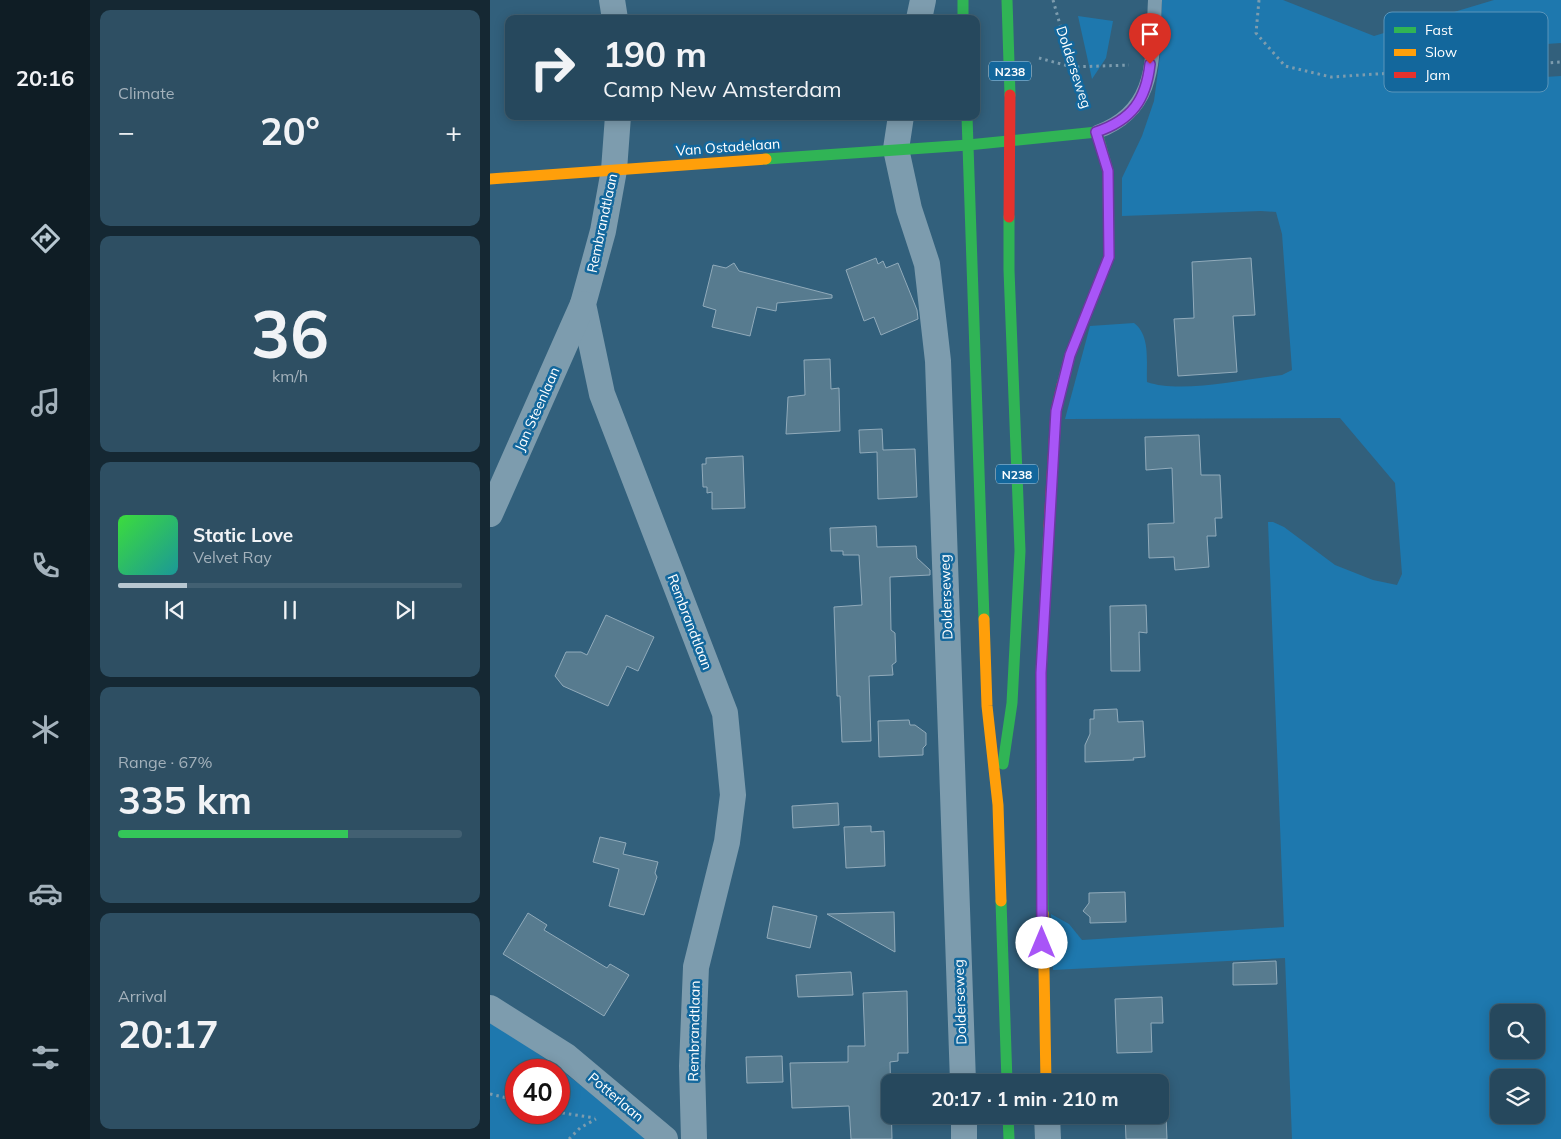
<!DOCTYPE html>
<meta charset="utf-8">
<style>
:root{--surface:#26485d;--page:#2e4f63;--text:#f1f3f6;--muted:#a4b2bc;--line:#426072;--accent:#b7c7d1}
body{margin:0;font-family:Mulish,sans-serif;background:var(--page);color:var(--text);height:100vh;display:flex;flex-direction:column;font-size:19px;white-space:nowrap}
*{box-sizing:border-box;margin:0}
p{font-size:16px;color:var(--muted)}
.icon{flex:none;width:28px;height:28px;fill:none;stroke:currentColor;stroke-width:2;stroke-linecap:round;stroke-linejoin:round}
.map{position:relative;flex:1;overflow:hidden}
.drawer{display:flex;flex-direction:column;gap:10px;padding:10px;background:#152833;width:400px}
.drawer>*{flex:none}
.guide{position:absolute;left:15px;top:15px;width:475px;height:105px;border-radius:10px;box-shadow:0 2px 12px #0003,0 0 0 1px var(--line);background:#26485d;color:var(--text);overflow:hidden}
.tools{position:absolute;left:1000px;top:1004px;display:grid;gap:10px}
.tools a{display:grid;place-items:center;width:55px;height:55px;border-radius:10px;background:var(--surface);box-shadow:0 2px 12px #0003,0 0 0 1px var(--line);font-size:25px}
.speed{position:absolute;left:15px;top:1059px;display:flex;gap:10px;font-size:25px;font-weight:700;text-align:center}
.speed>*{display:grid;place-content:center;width:65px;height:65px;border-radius:50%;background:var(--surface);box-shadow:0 2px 12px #0003,0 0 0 1px var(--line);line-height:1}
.speed .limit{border:8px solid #d22;background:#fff;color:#111}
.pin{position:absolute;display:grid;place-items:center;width:42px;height:42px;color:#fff;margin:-51px -21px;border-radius:50% 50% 50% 0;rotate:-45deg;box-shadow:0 0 5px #0007}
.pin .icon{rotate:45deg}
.me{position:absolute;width:55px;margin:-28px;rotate:0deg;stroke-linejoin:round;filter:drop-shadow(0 0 4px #0008)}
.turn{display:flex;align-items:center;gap:18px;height:105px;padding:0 15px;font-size:22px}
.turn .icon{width:65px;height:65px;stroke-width:2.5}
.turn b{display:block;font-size:35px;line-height:42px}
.big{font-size:38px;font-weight:700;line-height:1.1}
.drawer .widget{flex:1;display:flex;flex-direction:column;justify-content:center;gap:8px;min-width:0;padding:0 18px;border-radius:10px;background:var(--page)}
.drawer .dial{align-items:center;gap:0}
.dial b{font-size:65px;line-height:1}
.song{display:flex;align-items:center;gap:15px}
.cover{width:60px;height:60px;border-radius:8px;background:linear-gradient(135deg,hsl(120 70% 55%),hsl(180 70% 35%))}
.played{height:5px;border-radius:2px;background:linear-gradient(90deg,var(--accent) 20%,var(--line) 20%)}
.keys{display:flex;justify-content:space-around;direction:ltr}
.heat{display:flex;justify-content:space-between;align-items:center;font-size:28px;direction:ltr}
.charge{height:8px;border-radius:4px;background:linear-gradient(90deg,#34c759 67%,var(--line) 0)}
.trip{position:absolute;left:391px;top:1074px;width:288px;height:50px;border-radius:10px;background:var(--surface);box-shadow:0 2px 12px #0003,0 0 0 1px var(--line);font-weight:700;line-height:50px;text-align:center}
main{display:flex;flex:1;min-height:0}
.tab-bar{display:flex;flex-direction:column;width:90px;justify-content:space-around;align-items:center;background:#0f1d25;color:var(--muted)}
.tab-bar .icon{width:35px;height:35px}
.tab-bar .on{color:var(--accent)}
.tab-bar b{font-size:22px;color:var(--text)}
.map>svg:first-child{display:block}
</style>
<main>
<nav class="tab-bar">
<b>20:16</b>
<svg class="icon on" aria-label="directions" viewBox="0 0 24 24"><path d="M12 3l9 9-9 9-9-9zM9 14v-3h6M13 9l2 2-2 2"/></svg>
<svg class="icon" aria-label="music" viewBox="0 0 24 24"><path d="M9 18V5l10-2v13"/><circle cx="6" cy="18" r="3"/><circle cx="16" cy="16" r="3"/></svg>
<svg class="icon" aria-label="phone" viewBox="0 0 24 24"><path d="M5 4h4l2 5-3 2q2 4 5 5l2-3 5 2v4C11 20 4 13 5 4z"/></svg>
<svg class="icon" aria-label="climate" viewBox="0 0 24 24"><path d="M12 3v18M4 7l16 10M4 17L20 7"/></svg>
<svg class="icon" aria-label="car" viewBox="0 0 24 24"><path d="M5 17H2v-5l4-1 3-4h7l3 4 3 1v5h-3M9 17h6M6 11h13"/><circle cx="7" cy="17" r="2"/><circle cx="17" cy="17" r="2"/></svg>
<svg class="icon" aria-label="filters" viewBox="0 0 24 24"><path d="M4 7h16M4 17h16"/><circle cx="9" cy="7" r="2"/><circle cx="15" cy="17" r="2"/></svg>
</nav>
<section class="drawer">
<div class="widget"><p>Climate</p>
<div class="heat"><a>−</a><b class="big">20°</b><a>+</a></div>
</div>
<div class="widget dial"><b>36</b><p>km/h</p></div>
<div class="widget">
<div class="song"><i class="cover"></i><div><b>Static Love</b><p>Velvet Ray</p></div></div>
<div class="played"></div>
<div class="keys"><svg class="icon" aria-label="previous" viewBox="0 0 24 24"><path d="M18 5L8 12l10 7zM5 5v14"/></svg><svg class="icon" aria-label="pause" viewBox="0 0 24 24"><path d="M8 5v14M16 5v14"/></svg><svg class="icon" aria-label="next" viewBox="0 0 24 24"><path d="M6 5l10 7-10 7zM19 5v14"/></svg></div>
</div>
<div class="widget"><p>Range · 67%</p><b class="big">335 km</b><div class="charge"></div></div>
<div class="widget"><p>Arrival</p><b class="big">20:17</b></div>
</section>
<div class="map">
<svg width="1071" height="1139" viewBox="0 0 1071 1139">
<rect width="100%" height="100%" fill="#32607c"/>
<g fill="#1e78ae" fill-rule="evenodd">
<path d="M 672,0 L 793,0 L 884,36 L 1004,0 L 1071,0 L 1071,43 L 983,49 L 986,81 L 1071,76 L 1071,1139 L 802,1139 L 795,958 L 563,970 L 561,914 L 579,924 L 592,940 L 794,927 L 778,522 L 783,522 L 794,527 L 845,565 L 883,580 L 907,585 L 912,574 L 905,483 L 850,418 L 575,419 L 600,326 L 644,323 C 661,336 656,362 657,382 C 690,394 755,379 792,375 L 802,370 L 792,234 L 786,212 L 771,211 L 632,216 L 632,178 L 652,136 L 664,101 L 670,56 ZM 1009,1012 L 1046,1012 L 1046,1050 L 1009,1050 ZM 1009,1078 L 1046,1078 L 1046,1115 L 1009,1115 Z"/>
<polygon points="588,16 623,21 616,58 602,79"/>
<path d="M 0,1023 C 57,1056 106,1097 157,1139 L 0,1139 ZM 26,1070 L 69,1070 L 69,1112 L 26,1112 Z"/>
</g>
<g fill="#577b8f" stroke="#91abbb">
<polygon points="386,258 388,264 393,261 396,268 408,263 427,310 428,319 391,335 384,317 374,321 356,270"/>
<polygon points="761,258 765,315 743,316 747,372 688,376 684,319 704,318 702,262"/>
<polygon points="244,263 249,271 342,295 342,298 287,303 286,311 267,307 260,336 222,327 226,310 213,306 223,265 236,268"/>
<polygon points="340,359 341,389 349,388 350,431 296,434 298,397 315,395 314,360"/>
<polygon points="392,429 393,450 425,449 427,497 388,499 387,452 370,453 369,430"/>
<polygon points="709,435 711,475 730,475 732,518 725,518 726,536 717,536 719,567 685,570 684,557 659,558 658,524 684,523 682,468 656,470 655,437"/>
<polygon points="253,456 255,508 222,509 222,492 217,493 217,487 213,487 212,464 216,464 216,458"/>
<polygon points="386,526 387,547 426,546 427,558 440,570 440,575 400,577 401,630 405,633 406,662 402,665 403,675 379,676 381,741 352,742 350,696 347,696 344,607 372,605 369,555 353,555 353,551 341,551 340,528"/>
<polygon points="656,605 657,633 649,632 650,671 621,671 620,606"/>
<polygon points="116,615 164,637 148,671 137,666 118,706 73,686 65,676 76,652 91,652 97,655"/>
<polygon points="627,709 628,722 653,721 655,757 643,758 644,760 595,762 595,745 600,734 600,719 604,719 604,710"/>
<polygon points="419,720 420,725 425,725 436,733 436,745 433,748 433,755 389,757 388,721"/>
<polygon points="348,803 349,825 303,828 302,806"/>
<polygon points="381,826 381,832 394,831 395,866 356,868 354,827"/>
<polygon points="110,837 136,843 133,854 168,862 165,873 167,877 154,915 119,906 129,869 103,862"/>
<polygon points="635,892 636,922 600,923 600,917 593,911 599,903 599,893"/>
<polygon points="283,906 327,916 320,948 277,938"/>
<polygon points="404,912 405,952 337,914"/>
<polygon points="38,913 57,925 54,930 117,968 120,964 139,975 114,1016 13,954"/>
<polygon points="786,961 787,984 743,985 743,963"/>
<polygon points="361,972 363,995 308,997 306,975"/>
<polygon points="417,991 418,1053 408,1053 408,1061 400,1062 402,1139 361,1139 359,1106 302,1108 300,1063 358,1062 358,1046 375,1046 373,993"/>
<polygon points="672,997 673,1023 661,1023 662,1052 627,1053 625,999"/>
<polygon points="292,1056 293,1082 257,1083 256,1057"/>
<polygon points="635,1115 676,1115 677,1139 636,1139"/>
</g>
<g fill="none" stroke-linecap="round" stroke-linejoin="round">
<g stroke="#7d9cae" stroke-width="3" stroke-dasharray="2.5 4" stroke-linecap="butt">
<polyline points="563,0 582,67 596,106"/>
<polyline points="769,0 766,33 795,66 841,77 1071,62"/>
<polyline points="549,58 582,67 639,65"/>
<polyline points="0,1094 26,1100"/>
<polyline points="66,1112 105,1118"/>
<polyline points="79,1139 90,1128 106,1119"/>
</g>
<path stroke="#7d9cae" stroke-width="14" d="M 607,132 C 669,110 662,55 665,0"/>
<g stroke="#7d9cae" stroke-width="26">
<polyline points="122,0 125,19"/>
<polyline points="429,19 433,0"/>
<polyline points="128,116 124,170 113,231 93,304 112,394 235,713 243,795 237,842 206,967 202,1066 204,1139"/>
<polyline points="411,116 406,149 419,209 437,264 448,361 473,1082"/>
<polyline points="0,514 93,304"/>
<polyline points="0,1008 76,1056 175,1139"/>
<polyline points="474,1115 474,1139"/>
<polyline points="557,1115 558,1139"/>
</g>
<g stroke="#30b455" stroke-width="11">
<polyline points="473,0 473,19"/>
<polyline points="517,0 520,95"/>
<polyline points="477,116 494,619"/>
<polyline points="276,159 478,145 607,132 618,171 619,257 580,355 572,385"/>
<polyline points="513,764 522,703 530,551 519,270 519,217"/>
<polyline points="511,901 517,1082"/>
<polyline points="553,913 551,673 559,526"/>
<polyline points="518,1115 519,1139"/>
</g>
<g stroke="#ff9f0a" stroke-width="11">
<polyline points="0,179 276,159"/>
<polyline points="494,619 497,706 508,805 511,901"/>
<polyline points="553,913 556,1082"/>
</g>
<g stroke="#e5322d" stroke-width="11">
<polyline points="519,217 520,95"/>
<polyline points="559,526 566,411 572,385"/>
</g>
</g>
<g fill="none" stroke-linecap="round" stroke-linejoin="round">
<g stroke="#6d37a1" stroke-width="12">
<path id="route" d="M 552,943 L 551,673 L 566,411 L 580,355 L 619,257 L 618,171 L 606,132 C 642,120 656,100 660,64"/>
</g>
<use href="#route" stroke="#a855f7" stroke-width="9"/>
</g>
<g text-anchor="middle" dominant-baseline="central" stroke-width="5" stroke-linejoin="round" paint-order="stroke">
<g fill="#13679c" stroke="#b8d1e1" stroke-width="1">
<rect x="499" y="61.5" width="42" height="19" rx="4"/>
<rect x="506" y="464.5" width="42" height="19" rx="4"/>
</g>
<g font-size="12" font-weight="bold" fill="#fff">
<text x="520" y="71">N238</text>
<text x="527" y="474">N238</text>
</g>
<g font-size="14" fill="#fff" stroke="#13679c">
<text transform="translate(584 67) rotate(72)">Dolderseweg</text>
<text transform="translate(238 147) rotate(-4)">Van Ostadelaan</text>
<text transform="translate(112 223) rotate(-78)">Rembrandtlaan</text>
<text transform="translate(47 409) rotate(-66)">Jan Steenlaan</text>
<text transform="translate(456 597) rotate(-92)">Dolderseweg</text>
<text transform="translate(200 622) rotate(69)">Rembrandtlaan</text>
<text transform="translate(470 1002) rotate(-92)">Dolderseweg</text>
<text transform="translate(204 1031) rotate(-89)">Rembrandtlaan</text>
<text transform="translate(126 1097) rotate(40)">Potterlaan</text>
</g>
</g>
<rect x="894" y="12" width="164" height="80" rx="8" fill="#13679c" stroke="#5a95ba" stroke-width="1"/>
<rect x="904" y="27" width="22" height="6" fill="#30b455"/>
<rect x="904" y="49" width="22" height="7" fill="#ff9f0a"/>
<rect x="904" y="72" width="22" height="6" fill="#e5322d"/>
<g font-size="14" fill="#fff">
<text x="935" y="35">Fast</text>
<text x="935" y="57">Slow</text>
<text x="935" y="80">Jam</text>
</g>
</svg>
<div class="tools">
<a><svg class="icon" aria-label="search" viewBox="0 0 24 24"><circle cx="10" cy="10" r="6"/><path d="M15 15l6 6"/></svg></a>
<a><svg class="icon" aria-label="layers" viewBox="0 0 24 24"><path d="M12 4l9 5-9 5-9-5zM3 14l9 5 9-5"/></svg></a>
</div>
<div class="speed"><div class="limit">40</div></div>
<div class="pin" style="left:660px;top:64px;background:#d93025"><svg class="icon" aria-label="arrive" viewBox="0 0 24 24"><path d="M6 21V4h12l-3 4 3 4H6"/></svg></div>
<svg class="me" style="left:552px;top:943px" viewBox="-20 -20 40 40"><circle r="19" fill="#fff"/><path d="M0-13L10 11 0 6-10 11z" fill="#a855f7"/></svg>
<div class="trip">20:17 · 1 min · 210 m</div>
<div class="guide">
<div class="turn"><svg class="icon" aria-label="right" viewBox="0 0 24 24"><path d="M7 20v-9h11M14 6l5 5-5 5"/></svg><div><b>190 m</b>Camp New Amsterdam</div></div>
</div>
</div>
</main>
